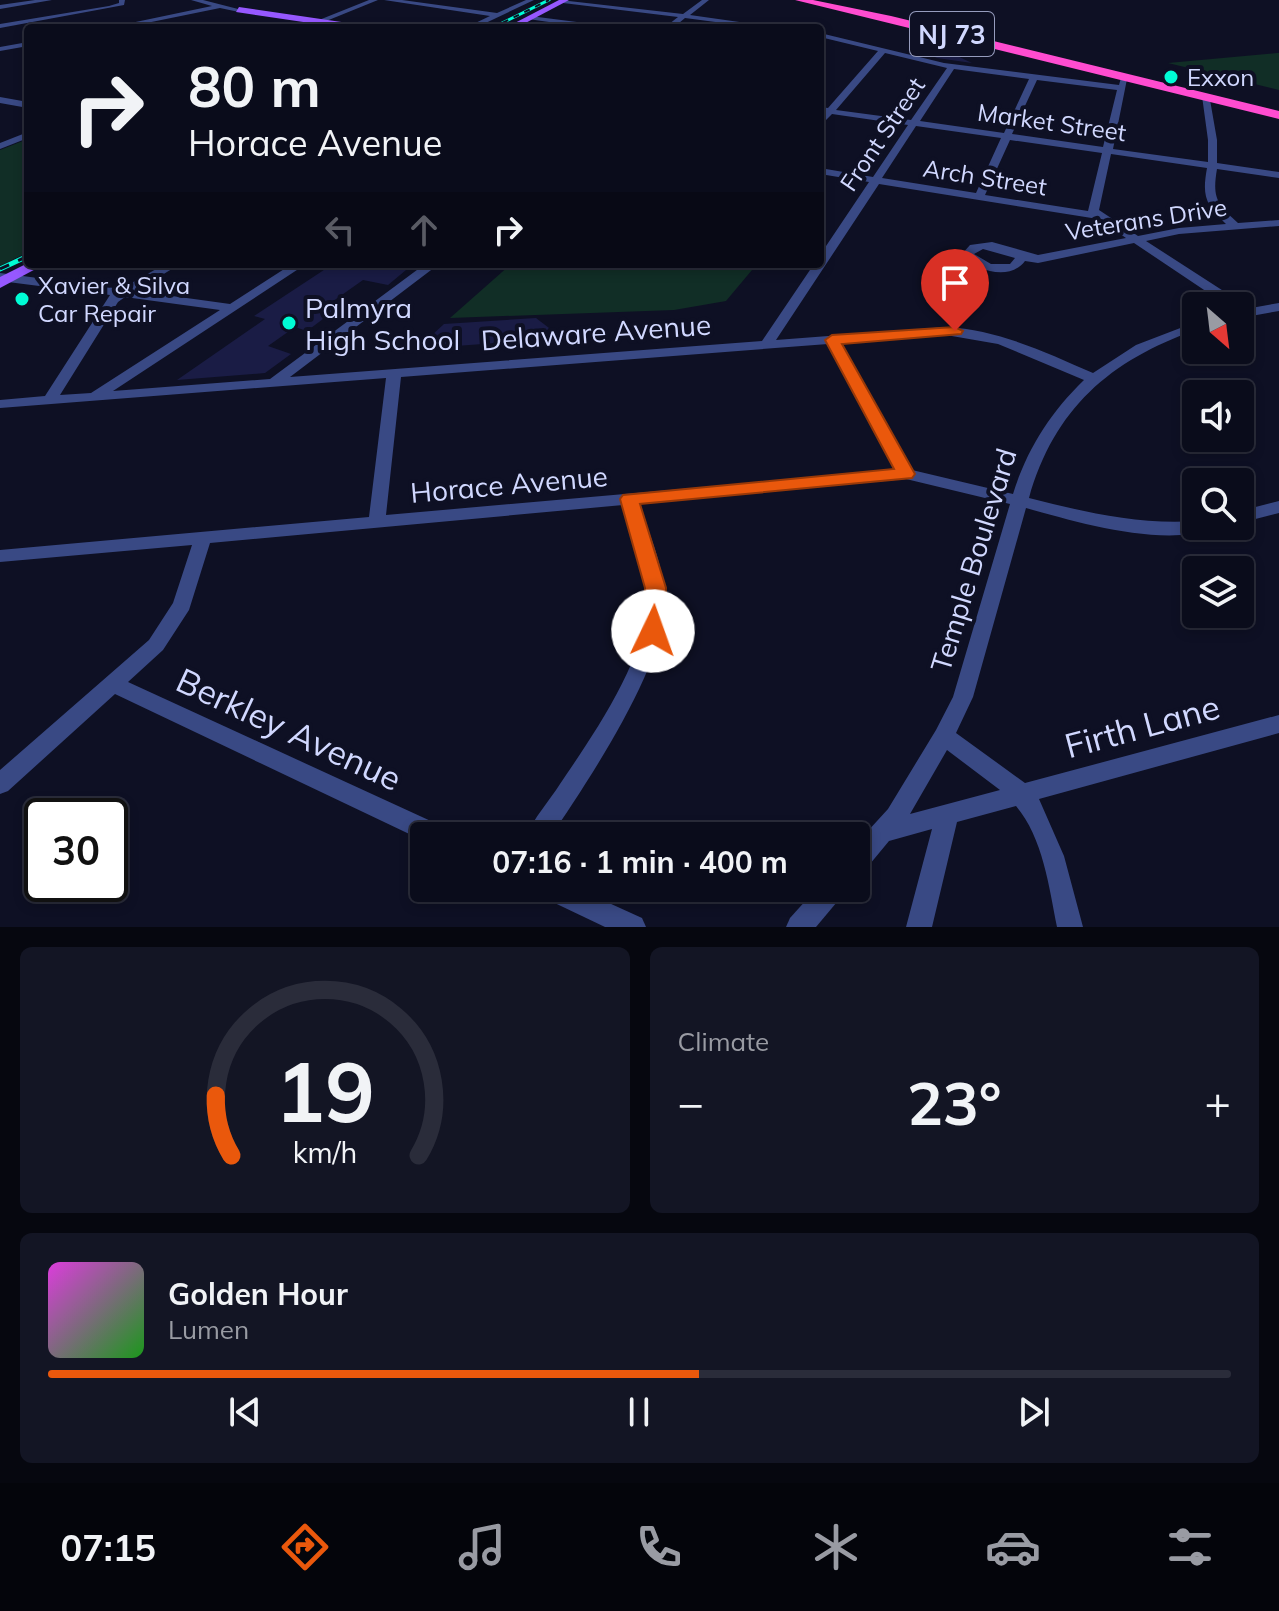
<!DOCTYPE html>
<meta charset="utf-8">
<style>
:root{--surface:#0a0c1b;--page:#131524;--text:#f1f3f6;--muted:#999ba3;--line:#2a2c3a;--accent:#ea580c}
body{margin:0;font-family:Mulish,sans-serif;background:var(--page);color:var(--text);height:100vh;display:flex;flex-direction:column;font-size:30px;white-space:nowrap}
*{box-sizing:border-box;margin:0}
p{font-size:26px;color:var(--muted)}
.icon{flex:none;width:44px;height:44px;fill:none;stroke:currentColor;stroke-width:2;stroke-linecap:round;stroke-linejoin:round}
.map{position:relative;height:927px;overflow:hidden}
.sheet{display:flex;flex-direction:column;gap:20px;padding:20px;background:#06070f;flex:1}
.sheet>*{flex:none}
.hud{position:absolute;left:24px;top:24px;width:800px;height:244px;border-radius:8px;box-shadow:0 4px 12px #0003,0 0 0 2px var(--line);background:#0a0c1b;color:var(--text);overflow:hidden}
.needle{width:52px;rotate:152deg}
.controls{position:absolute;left:1182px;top:292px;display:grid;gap:16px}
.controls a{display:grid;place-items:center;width:72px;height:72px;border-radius:8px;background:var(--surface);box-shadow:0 4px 12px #0003,0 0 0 2px var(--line);font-size:40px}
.speed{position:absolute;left:24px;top:798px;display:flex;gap:16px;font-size:40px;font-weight:700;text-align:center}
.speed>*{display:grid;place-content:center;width:104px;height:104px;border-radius:50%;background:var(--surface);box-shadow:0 4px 12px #0003,0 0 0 2px var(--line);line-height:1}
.speed .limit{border:4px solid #111;border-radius:12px;background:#fff;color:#111}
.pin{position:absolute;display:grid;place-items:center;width:68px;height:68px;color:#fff;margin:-82px -34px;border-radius:50% 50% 50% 0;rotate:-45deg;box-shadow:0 0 8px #0007}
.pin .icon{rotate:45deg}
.me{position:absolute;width:88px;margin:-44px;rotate:3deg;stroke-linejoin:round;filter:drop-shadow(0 0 6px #0008)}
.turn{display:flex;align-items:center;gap:28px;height:168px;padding:0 32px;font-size:36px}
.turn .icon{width:104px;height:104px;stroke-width:2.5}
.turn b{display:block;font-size:56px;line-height:68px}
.lanes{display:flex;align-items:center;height:76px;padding:0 32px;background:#0003;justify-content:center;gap:40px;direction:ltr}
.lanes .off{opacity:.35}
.big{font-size:60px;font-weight:700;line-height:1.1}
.sheet .tile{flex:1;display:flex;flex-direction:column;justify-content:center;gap:12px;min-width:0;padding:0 28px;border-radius:12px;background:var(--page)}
.sheet .dial{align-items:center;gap:0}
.dial svg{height:208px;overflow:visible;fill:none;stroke:var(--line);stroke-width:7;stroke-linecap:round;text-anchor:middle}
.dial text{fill:var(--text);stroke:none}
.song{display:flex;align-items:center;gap:24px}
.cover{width:96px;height:96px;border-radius:12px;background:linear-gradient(135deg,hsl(300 70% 55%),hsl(120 70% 35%))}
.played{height:8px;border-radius:4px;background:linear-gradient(90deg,var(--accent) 55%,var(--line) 55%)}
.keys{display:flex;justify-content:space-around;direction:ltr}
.heat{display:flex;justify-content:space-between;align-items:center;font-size:44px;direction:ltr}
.sheet .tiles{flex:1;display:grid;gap:20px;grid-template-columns:1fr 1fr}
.tile:last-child{grid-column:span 2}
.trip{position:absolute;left:410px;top:822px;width:460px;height:80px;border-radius:8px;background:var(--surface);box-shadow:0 4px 12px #0003,0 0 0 2px var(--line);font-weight:700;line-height:80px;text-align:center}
.tab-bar{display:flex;height:128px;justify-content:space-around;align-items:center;background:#04050b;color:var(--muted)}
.tab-bar .icon{width:56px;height:56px}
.tab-bar .selected{color:var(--accent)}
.tab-bar b{font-size:36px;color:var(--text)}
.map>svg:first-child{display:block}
</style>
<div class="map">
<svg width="1279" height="927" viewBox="0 0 1279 927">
<rect width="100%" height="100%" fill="#0e1024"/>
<g fill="#112e26">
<polygon points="1279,53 1279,90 1168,63 1277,53"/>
<polygon points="28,139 28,252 0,266 0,150"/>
<polygon points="511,264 757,264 726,301 674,310 450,318"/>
</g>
<g fill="#1a1c45">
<polygon points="938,47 972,63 937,58 919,49"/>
<polygon points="333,264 403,264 397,268 406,270 388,285 363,280 329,304 339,307 307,331 295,327 268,346 291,354 265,373 177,380 265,319 254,316"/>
<polygon points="536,318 549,328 538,340 442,347 431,336 444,324"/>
</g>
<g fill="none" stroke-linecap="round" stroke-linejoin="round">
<g fill="#394984" fill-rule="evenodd">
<polygon points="35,0 52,0 0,9 0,5"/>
<polygon points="119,0 125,0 124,5 0,28 0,24 109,6 119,3"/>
<polygon points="191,0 203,0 242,10 239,12 220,8 122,28 107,28 212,6"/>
<polygon points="369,0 378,0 309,28 299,28"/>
<polygon points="384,0 402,0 497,13 526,0 534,0 475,28 465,28 490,16"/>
<polygon points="560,0 683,14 702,0 709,0 690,15 782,28 761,28 685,18 673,28 664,28 678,17 563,3"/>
<polygon points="530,16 608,26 612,28 591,28 528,19"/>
<path d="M 820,33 L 944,63 L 1119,85 L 1122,74 L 1128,74 L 1113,149 L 1208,162 L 1208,140 L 1202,96 L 1209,94 L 1217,140 L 1217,163 L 1279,172 L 1279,178 L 1217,169 C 1212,198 1217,204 1238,223 L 1279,220 L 1279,226 L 1179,234 L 1146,241 L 1242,303 L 1242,309 L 1240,306 L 1228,306 L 1134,243 L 1038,263 L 1025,261 C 1010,281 977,272 962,254 L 970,245 L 992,242 L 1038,255 L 1126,238 L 1098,219 L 879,184 L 776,340 L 946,327 C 999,330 1045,352 1093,373 L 1136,345 L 1196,322 L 1196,330 C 1110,360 1054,409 1029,498 C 1084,512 1139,525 1196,521 L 1196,526 L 1215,526 L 1212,530 C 1157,546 1080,523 1026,508 L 973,697 L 956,733 L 1025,783 L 1279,715 L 1279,733 L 1039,799 L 1064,856 L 1083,927 L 1057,927 C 1049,887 1043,838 1016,806 L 957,822 L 932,927 L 906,927 L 932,829 L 889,841 L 865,870 L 856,873 L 856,844 L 888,809 L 936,730 L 953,697 L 1010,504 L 906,479 L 639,504 C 649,534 664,566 665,599 C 667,664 588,781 551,836 L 526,836 C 534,818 549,801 560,784 C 593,735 645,662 647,601 C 648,569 632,535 623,505 L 210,543 L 189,610 L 163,650 L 128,682 L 446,828 L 450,836 L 424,836 L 424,841 L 115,694 L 8,791 L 0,794 L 0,770 L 149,640 L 173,603 L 192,545 L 0,562 L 0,550 L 369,517 L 386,378 L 0,408 L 0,400 L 45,396 L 110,295 L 0,281 L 0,273 L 121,289 L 165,264 L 180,264 L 136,291 L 230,304 L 292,264 L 306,264 L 113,391 L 270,379 L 425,264 L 439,264 L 290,377 L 762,341 L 814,264 L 820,264 L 820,255 L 869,182 L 820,174 L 820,168 L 873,177 L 908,125 L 832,114 L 820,126 L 820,117 L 824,113 L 820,113 L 820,107 L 828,108 L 878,51 L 820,37 ZM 885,53 L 947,68 L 911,120 L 836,110 ZM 954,69 L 1029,79 L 1004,133 L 920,121 ZM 1037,80 L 1117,90 L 1103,147 L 1012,134 ZM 916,126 L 1001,138 L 976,193 L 882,178 ZM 1010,140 L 1102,153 L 1088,211 L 985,195 ZM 1111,154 L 1207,168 C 1202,196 1205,204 1226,224 L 1179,228 L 1138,236 L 1099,210 ZM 983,249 L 1015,258 L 1010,264 L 991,264 L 974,254 ZM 125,297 L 220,310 L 91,393 L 60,395 L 118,302 ZM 946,335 L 998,344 L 1084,380 C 1050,413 1027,449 1013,494 L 912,470 L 841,343 ZM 828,344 L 896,470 L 386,515 L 401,377 ZM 947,750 L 1000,790 L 910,814 Z"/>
<polygon points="28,42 28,46 0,51 0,47"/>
<polygon points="0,97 28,102 28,108 0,103"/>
<polygon points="28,132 28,138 0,149 0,143"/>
<polygon points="1279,303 1279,311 1240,318 1240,310"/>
<polygon points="1279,501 1279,513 1240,523 1240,511"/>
<polygon points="537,888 576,888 642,918 646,927 605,927 540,896"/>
<polygon points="817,888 845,888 842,896 816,927 786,927 790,918"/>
</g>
<g fill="#9658ff" fill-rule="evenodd">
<polygon points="559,0 569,0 516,28 505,28"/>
<polygon points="239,7 362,25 366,28 344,28 236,12"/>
<polygon points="28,263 45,264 0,288 0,277"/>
</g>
<polygon fill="#ff4cd0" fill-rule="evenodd" points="795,0 813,0 891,16 1279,111 1279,119"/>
<g stroke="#00fcd5" stroke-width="3">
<polyline id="rail-far1" points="492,28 549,0"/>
</g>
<g stroke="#00fcd5" stroke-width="5">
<polyline id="rail" points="0,269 28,256"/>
</g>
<use href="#rail-far1" stroke="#0e1024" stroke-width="2" stroke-dasharray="6" stroke-linecap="butt"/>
<use href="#rail" stroke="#0e1024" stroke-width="3" stroke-dasharray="10" stroke-linecap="butt"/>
</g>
<polygon fill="#ea580c" stroke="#983908" stroke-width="2" points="955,327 963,331 961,334 842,344 915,474 912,478 640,504 666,588 664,631 661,637 653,639 646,637 642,631 645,588 620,499 623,495 894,469 825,340 832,335"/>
<g fill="#00fcd5" stroke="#0e1024" stroke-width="3">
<circle cx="1171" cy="77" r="8"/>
<circle cx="22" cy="299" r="8"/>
<circle cx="289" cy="323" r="8"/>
</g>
<g text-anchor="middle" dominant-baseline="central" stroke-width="8" stroke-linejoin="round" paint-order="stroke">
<g font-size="24" fill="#d1d8ff" stroke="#0e1024" text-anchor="start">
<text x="1187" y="77">Exxon</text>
<text x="38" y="285">Xavier &amp; Silva<tspan x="38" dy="28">Car Repair</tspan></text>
</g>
<g font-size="24" fill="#d1d8ff" stroke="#0e1024">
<text transform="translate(1052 122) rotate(8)">Market Street</text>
<text transform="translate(882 134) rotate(-56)">Front Street</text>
<text transform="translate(985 177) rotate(9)">Arch Street</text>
<text transform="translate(1146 219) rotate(-9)">Veterans Drive</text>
</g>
<rect fill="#0e1024" stroke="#969cbd" stroke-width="2" x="910" y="12" width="84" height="44" rx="6"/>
<g font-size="26" font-weight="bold" fill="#d1d8ff">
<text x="952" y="34">NJ 73</text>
</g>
<g font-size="28" fill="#d1d8ff" stroke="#0e1024" text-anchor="start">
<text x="305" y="307">Palmyra<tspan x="305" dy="32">High School</tspan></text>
</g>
<g font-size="28" fill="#d1d8ff" stroke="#0e1024">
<text transform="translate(596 332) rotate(-4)">Delaware Avenue</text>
<text transform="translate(509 484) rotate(-5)">Horace Avenue</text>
<text transform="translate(973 560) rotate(-73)">Temple Boulevard</text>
</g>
<g font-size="34" fill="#d1d8ff" stroke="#0e1024">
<text transform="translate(1142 726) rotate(-15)">Firth Lane</text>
<text transform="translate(289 729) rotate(25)">Berkley Avenue</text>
</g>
</g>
</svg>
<div class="controls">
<a><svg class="needle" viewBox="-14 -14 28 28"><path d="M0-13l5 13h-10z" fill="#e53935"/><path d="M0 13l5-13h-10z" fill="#999ba3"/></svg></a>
<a><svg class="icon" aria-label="sound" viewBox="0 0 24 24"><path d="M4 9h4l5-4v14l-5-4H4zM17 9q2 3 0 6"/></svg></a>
<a><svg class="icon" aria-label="search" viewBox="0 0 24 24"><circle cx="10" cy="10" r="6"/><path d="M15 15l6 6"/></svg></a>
<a><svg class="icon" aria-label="layers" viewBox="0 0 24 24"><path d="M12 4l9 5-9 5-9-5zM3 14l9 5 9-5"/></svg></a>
</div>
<div class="speed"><div class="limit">30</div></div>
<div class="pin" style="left:955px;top:331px;background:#d93025"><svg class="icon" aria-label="arrive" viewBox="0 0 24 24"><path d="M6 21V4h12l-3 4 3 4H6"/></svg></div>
<svg class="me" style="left:653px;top:631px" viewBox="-20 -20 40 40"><circle r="19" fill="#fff"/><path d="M0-13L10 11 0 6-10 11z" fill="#ea580c"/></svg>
<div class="trip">07:16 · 1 min · 400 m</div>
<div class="hud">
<div class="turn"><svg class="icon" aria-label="right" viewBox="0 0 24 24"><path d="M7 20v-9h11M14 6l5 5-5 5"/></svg><div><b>80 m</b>Horace Avenue</div></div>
<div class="lanes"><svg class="icon off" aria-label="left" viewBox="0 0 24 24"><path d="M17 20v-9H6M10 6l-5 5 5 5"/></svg><svg class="icon off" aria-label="ahead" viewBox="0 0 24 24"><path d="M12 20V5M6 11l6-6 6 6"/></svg><svg class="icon" aria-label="right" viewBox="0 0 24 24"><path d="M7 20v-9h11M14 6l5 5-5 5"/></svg></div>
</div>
</div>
<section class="sheet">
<div class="tiles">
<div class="tile dial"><svg viewBox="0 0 100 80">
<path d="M14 69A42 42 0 1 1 86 69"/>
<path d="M14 69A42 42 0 0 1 8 46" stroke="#ea580c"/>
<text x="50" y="56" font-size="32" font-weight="700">19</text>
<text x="50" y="72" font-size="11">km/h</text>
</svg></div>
<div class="tile"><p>Climate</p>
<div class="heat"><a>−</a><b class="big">23°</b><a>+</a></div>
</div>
<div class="tile">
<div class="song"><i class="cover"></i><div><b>Golden Hour</b><p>Lumen</p></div></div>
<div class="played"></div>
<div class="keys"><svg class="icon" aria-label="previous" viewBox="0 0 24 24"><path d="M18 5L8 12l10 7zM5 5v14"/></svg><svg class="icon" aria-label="pause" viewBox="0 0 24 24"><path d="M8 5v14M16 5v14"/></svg><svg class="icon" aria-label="next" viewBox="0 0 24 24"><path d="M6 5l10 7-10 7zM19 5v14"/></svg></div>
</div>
</div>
</section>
<nav class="tab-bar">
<b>07:15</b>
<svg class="icon selected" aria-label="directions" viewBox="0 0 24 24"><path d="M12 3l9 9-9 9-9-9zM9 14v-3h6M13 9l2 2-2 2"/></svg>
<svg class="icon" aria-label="music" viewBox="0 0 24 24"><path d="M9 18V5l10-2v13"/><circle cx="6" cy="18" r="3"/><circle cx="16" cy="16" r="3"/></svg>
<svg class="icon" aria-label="phone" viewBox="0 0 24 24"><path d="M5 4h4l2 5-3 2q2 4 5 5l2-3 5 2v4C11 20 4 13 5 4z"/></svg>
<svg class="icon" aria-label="climate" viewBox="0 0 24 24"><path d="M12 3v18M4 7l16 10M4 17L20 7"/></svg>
<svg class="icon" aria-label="car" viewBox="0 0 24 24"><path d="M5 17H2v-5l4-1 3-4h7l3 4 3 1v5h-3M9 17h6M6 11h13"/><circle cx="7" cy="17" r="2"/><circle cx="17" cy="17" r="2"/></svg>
<svg class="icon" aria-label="filters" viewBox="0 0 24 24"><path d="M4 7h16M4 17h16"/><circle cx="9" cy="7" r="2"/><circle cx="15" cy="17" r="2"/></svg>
</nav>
